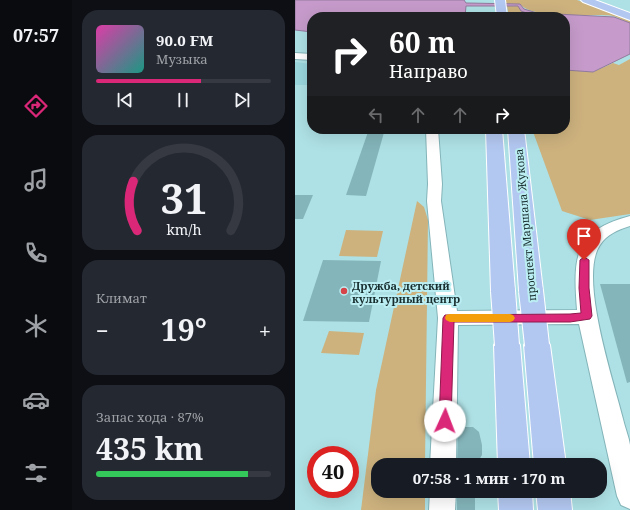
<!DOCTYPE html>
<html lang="ru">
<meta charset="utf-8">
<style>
:root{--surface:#171b24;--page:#242831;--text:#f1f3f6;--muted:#9ea1a6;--line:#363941;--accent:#db2777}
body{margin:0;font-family:"Noto Serif",serif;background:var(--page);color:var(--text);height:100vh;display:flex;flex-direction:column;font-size:15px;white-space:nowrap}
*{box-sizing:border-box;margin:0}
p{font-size:13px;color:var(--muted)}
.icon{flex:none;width:22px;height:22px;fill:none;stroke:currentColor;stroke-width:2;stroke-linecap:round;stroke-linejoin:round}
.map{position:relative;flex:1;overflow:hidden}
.details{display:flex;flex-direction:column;gap:10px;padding:10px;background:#0d0f14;width:223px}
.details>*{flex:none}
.top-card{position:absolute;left:12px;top:12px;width:263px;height:122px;border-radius:16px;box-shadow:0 4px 16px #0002;background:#202124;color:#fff;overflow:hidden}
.speed{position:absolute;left:12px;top:446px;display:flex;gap:8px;font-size:20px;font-weight:700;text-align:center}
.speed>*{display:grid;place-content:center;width:52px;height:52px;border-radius:50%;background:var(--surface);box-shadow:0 4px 16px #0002;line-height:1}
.speed .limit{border:6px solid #d22;background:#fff;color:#111}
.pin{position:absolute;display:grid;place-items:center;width:34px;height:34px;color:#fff;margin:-41px -17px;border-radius:50% 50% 50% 0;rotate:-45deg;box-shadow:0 0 4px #0007}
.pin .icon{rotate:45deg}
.me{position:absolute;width:44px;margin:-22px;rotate:2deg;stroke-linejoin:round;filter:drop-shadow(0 0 3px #0008)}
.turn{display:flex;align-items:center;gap:14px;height:84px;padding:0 16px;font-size:18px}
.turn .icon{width:52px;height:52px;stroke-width:2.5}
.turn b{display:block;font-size:28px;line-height:34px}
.lanes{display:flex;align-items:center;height:38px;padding:0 16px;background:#0003;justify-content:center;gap:20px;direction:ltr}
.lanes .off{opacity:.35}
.big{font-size:30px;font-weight:700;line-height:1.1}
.details .card{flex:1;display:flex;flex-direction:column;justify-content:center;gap:6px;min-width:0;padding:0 14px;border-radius:16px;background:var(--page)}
.details .dial{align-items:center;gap:0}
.dial svg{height:104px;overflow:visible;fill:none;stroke:var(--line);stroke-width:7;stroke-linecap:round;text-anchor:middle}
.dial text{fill:var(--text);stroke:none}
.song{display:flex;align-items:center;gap:12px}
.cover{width:48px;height:48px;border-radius:6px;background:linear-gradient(135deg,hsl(320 70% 55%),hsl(170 70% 35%))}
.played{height:4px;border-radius:2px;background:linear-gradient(90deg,var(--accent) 60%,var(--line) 60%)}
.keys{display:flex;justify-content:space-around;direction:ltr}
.heat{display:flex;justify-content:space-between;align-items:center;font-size:22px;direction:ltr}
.charge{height:6px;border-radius:3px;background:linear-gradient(90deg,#34c759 87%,var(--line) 0)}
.trip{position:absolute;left:76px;top:458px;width:236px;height:40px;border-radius:16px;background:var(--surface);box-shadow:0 4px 16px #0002;font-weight:700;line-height:40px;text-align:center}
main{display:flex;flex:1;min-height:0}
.dock{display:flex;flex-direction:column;width:72px;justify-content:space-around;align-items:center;background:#090b0e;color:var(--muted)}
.dock .icon{width:28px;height:28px}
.dock .selected{color:var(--accent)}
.dock b{font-size:18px;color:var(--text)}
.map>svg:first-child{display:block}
</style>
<main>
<nav class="dock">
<b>07:57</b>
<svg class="icon selected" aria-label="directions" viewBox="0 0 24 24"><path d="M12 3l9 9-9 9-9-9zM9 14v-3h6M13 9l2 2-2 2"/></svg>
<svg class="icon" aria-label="music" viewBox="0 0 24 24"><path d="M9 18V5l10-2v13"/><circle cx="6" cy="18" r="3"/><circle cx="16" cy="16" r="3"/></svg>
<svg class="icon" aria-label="phone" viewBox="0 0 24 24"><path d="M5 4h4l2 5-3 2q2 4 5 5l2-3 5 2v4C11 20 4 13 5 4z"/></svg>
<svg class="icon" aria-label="climate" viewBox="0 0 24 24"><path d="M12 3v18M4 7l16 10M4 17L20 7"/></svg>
<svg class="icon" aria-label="car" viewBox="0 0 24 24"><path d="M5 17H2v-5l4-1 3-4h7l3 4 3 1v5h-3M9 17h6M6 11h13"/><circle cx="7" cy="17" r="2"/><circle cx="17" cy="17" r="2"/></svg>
<svg class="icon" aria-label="filters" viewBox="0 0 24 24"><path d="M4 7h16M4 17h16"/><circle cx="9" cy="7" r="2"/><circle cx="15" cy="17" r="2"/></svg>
</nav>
<section class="details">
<div class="card">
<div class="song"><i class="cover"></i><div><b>90.0 FM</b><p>Музыка</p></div></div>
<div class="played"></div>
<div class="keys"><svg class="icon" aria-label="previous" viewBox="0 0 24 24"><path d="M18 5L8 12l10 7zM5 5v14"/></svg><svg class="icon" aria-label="pause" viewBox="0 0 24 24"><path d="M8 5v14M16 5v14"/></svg><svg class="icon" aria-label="next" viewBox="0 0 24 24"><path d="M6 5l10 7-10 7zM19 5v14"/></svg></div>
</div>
<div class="card dial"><svg viewBox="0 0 100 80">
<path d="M14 69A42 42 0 1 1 86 69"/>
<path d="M14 69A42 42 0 0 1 11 31" stroke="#db2777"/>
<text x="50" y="56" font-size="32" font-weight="700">31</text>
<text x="50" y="72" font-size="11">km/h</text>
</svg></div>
<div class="card"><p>Климат</p>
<div class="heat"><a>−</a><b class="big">19°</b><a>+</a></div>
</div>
<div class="card"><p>Запас хода · 87%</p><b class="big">435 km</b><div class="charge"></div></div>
</section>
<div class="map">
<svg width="335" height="510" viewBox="0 0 335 510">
<rect width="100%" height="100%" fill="#aee1e5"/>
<polygon fill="#9ad7dd" points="0,62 17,64 17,85 0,85"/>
<g fill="#cdb27e">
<path d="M 210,0 L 282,0 L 335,21 L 335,23 C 329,21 323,17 318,16 C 296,13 238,20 225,4 L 212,4 Z"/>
<polygon points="212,6 223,6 234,14 231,17 214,17"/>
<polygon points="335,59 335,214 295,220 267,211 237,129 270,129 270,70 298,72 318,63 324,65"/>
<polygon points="122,201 129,207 133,220 130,465 83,465 83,491 130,491 130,510 66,510 81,390"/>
<polygon points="51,230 88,231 82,257 44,256"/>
<polygon points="34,331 69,333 64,355 26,353"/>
</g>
<polygon fill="#c69bcb" stroke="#927a9c" points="0,0 169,0 171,3 225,4 229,9 242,13 319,17 335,23 335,54 298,72 270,70 270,17 231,17 234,14 226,11 223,6 171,6 170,17 17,17 17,32 0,30"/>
<g fill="#84b5ba">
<polygon points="74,129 90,129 71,196 51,195"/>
<polygon points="0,195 18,195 8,219 0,219"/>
<polygon points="28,260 86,261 74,322 8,321"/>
<polygon points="305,284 335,284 335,382 332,383"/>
<polygon points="170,427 178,427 184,432 187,445 187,455 181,465 162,465 163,431"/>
<polygon points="162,491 180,492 180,510 162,510"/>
</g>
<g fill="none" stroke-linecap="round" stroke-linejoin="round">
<g stroke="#83b4b9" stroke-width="2">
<g id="minor">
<polygon points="0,53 17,54 17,60 0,59"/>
<path d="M 131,129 L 143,129 L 147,184 L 146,201 L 162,311 L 282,310 C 278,258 278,231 335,216 L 335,226 C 323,230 312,234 305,245 C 283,277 319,382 328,419 C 330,428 334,437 335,445 C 335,466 335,488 335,509 L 326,505 L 322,496 L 284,324 L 163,325 L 161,465 L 135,465 L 143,318 L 132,201 L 133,184 Z"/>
<polygon points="135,491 161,491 160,510 134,510"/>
</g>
</g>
<g stroke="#fff" stroke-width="2">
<g id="major">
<polygon points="200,0 210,0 212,17 202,17"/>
<polygon points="286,0 300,0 335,13 335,20 288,2"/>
<polygon points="191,129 207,129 220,291 216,297 208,299 200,297 196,291"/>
<polygon points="213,129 229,129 248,291 244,297 236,299 228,297 224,291"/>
<polygon points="212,335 221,338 225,345 235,465 203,465 199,345 203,338"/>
<polygon points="242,335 251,338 255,345 271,465 239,465 229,345 233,338"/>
<polygon points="203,491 237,491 238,510 204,510"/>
<polygon points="241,491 275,491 277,510 243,510"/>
</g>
</g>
<use href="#minor" fill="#fff" fill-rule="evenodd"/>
<use href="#major" fill="#b3c8f1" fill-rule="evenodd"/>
<g stroke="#fff" stroke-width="26" stroke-linecap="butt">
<g id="major-bridge">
<polyline points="208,291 212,345"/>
<polyline points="236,291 242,345"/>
</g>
</g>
<use href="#major-bridge" stroke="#b3c8f1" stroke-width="24"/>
</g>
<polygon fill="#db2777" stroke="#8e194d" points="289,257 294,260 294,288 297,316 295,319 275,322 159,322 156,421 154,425 150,426 145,425 144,421 148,318 150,315 275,314 286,313 284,288 285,260"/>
<polygon fill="#f59e0b" points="155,314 215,314 218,315 220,318 218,321 215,322 155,322 151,320 150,318 151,315"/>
<circle fill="#d44448" stroke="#bbeef3" stroke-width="1.5" cx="49" cy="291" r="4"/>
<g text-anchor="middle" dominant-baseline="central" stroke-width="4" stroke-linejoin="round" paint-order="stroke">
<g font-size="11" fill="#182d2e" stroke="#bbeef3">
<text transform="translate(230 225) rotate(-95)">проспект Маршала Жукова</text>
</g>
<g font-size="11" font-weight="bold" fill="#182d2e" stroke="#bbeef3" text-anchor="start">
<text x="57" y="285">Дружба, детский<tspan x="57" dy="13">культурный центр</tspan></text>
</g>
</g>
</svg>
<div class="speed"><div class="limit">40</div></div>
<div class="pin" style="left:289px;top:260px;background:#d93025"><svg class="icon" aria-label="arrive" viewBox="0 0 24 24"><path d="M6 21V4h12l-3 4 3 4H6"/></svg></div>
<svg class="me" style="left:150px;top:421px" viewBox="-20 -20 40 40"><circle r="19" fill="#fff"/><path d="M0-13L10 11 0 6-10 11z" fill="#db2777"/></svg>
<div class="trip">07:58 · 1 мин · 170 m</div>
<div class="top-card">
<div class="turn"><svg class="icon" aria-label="right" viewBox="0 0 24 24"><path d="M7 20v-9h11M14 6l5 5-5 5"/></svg><div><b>60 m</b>Направо</div></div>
<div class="lanes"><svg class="icon off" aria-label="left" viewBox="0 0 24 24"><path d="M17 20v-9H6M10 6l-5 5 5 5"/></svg><svg class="icon off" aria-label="ahead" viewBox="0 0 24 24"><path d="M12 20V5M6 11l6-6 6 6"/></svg><svg class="icon off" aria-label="ahead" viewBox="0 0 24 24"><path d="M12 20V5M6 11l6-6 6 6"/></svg><svg class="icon" aria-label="right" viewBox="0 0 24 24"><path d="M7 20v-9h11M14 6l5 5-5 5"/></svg></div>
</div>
</div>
</main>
